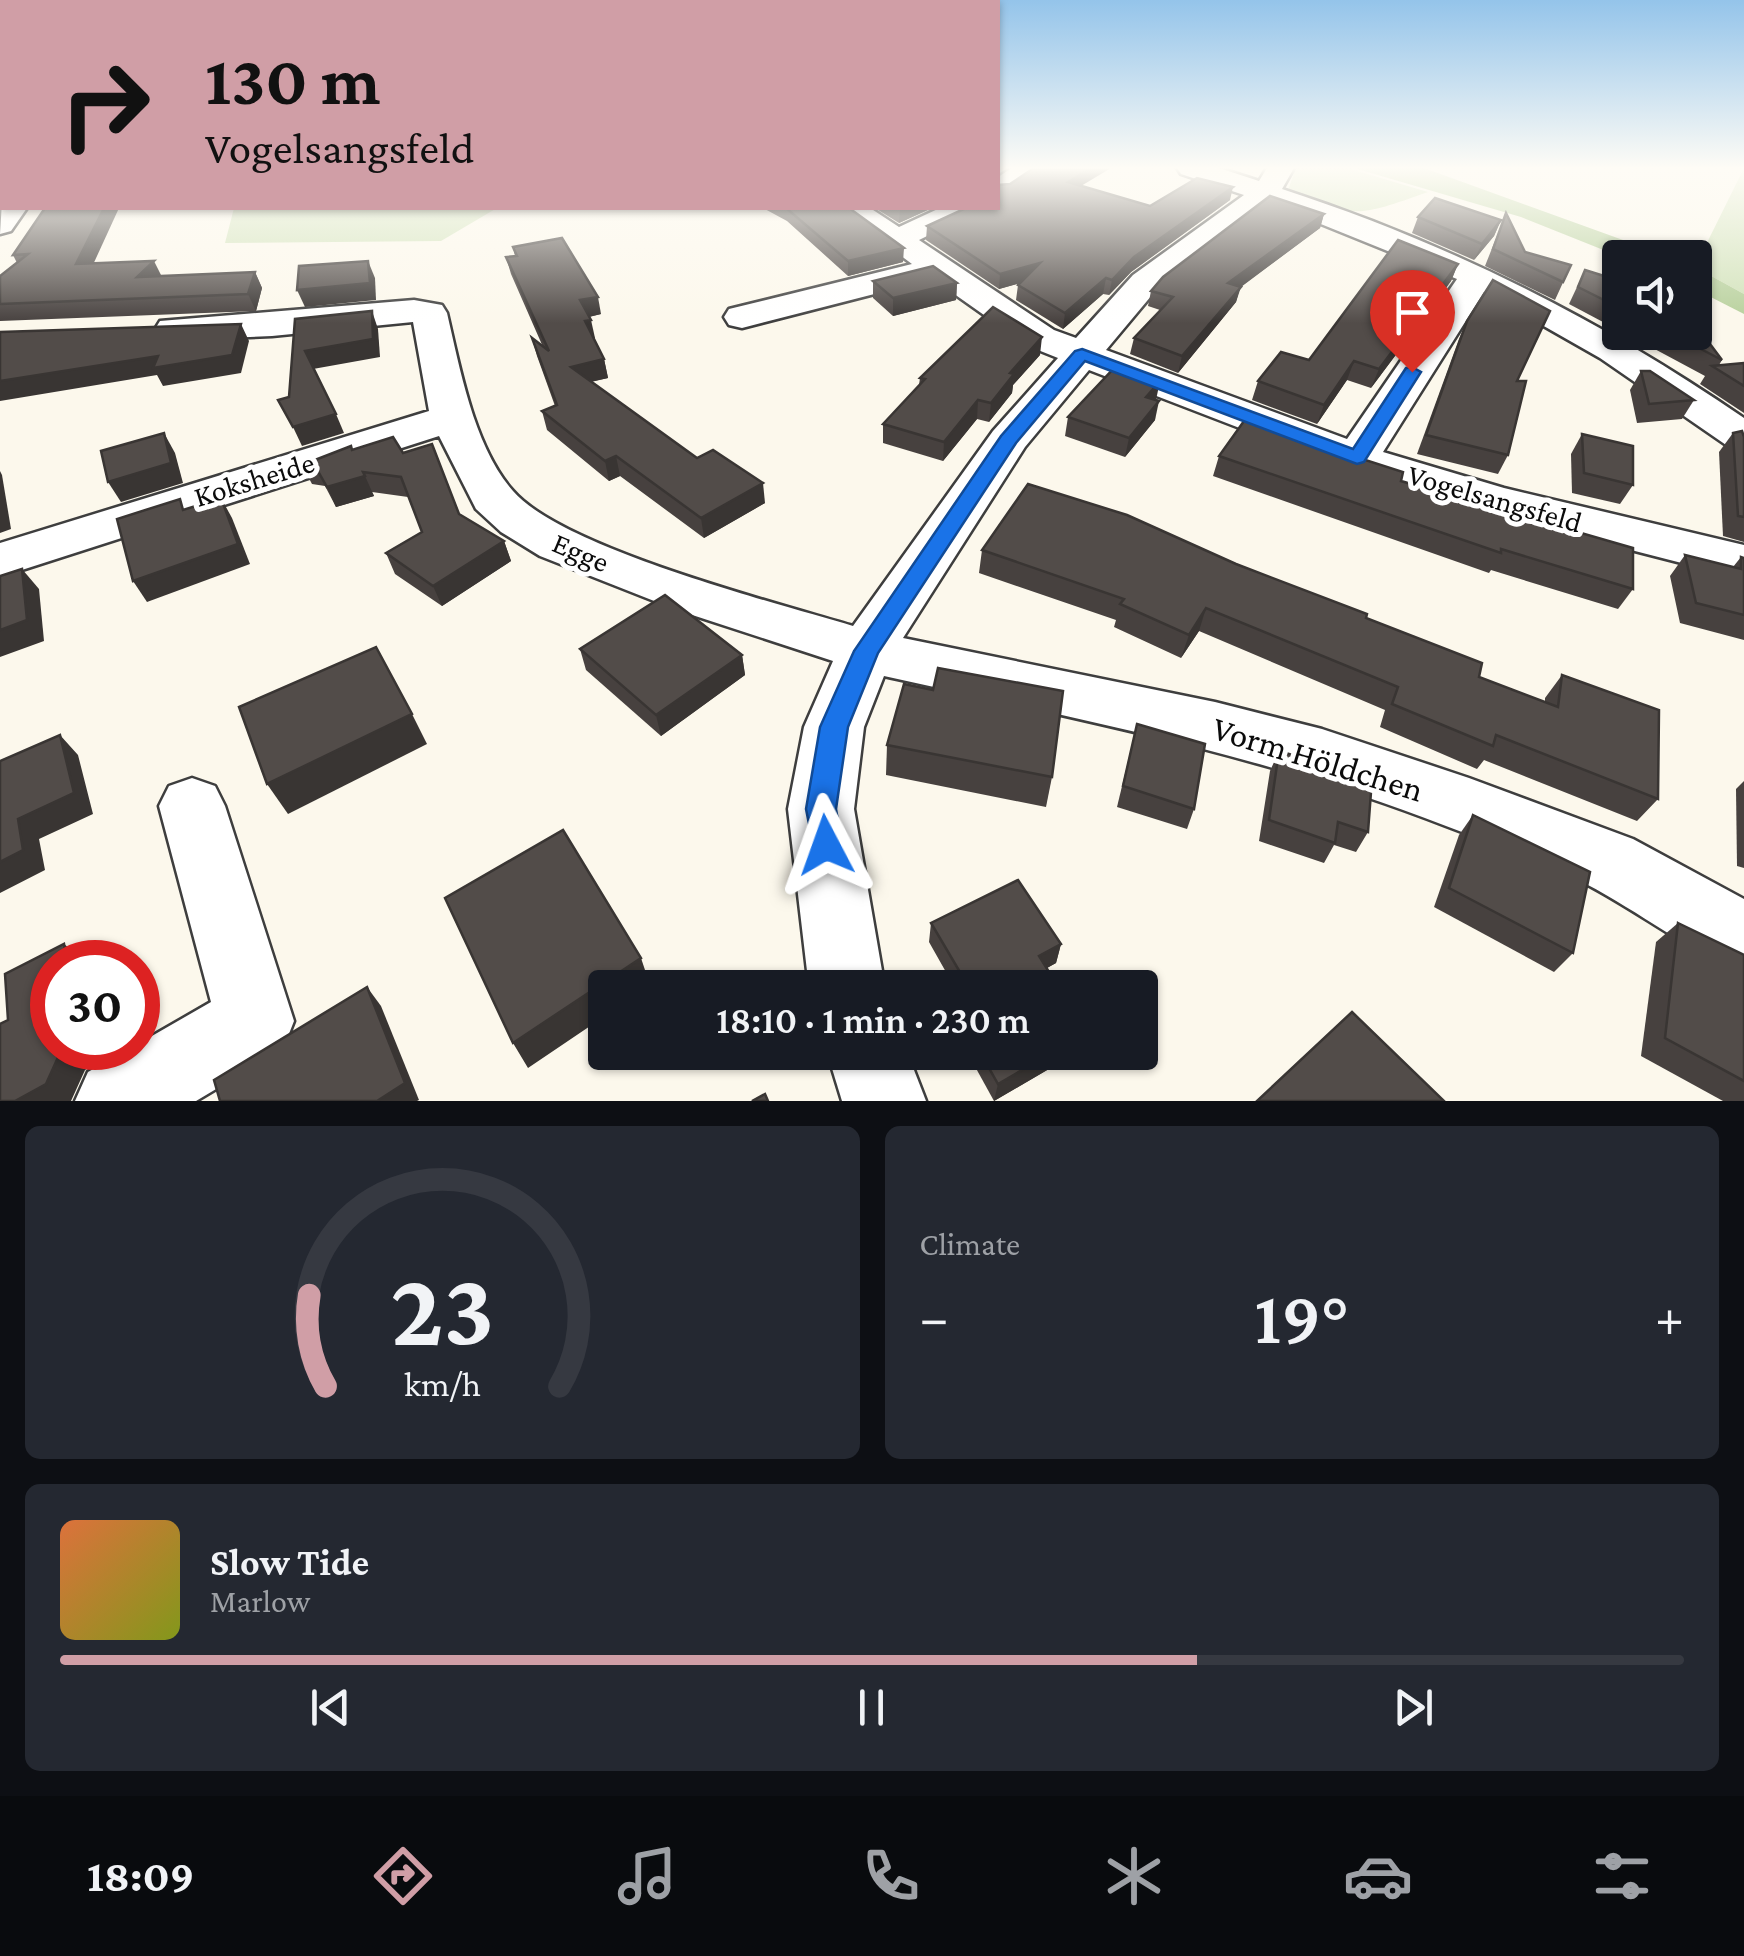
<!DOCTYPE html>
<meta charset="utf-8">
<style>
:root{--surface:#171b24;--page:#242831;--text:#f1f3f6;--muted:#9ea1a6;--line:#363941;--accent:#d09ea6}
body{margin:0;font-family:"Crimson Pro",serif;background:var(--page);color:var(--text);height:100vh;display:flex;flex-direction:column;font-size:38px;white-space:nowrap}
*{box-sizing:border-box;margin:0}
p{font-size:32px;color:var(--muted)}
.icon{flex:none;width:55px;height:55px;fill:none;stroke:currentColor;stroke-width:2;stroke-linecap:round;stroke-linejoin:round}
.map{position:relative;height:1101px;overflow:hidden}
.details{display:flex;flex-direction:column;gap:25px;padding:25px;background:#0d0f14;flex:1}
.details>*{flex:none}
.top-card{position:absolute;left:0px;top:0px;width:1000px;height:210px;box-shadow:0 2px 8px #0004;background:#d09ea6;color:#111;overflow:hidden}
.fabs{position:absolute;left:1602px;top:240px;display:grid;gap:20px}
.fabs a{display:grid;place-items:center;width:110px;height:110px;border-radius:10px;background:var(--surface);box-shadow:0 2px 8px #0004;font-size:50px}
.speed{position:absolute;left:30px;top:940px;display:flex;gap:20px;font-size:50px;font-weight:700;text-align:center}
.speed>*{display:grid;place-content:center;width:130px;height:130px;border-radius:50%;background:var(--surface);box-shadow:0 2px 8px #0004;line-height:1}
.speed .limit{border:15px solid #d22;background:#fff;color:#111}
.pin{position:absolute;display:grid;place-items:center;width:85px;height:85px;color:#fff;margin:-102px -42px;border-radius:50% 50% 50% 0;rotate:-45deg;box-shadow:0 0 10px #0007}
.pin .icon{rotate:45deg}
.me{position:absolute;width:110px;margin:-55px;rotate:356deg;stroke-linejoin:round;filter:drop-shadow(0 0 8px #0008)}
.turn{display:flex;align-items:center;gap:35px;height:210px;padding:0 40px;font-size:45px}
.turn .icon{width:130px;height:130px;stroke-width:2.5}
.turn b{display:block;font-size:70px;line-height:85px}
.big{font-size:75px;font-weight:600;line-height:1.1}
.details .tile{flex:1;display:flex;flex-direction:column;justify-content:center;gap:15px;min-width:0;padding:0 35px;border-radius:15px;background:var(--page)}
.details .dial{align-items:center;gap:0}
.dial svg{height:260px;overflow:visible;fill:none;stroke:var(--line);stroke-width:7;stroke-linecap:round;text-anchor:middle}
.dial text{fill:var(--text);stroke:none}
.song{display:flex;align-items:center;gap:30px}
.cover{width:120px;height:120px;border-radius:15px;background:linear-gradient(135deg,hsl(20 70% 55%),hsl(70 70% 35%))}
.played{height:10px;border-radius:5px;background:linear-gradient(90deg,var(--accent) 70%,var(--line) 70%)}
.keys{display:flex;justify-content:space-around;direction:ltr}
.heat{display:flex;justify-content:space-between;align-items:center;font-size:55px;direction:ltr}
.details .tiles{flex:1;display:grid;gap:25px;grid-template-columns:1fr 1fr}
.tile:last-child{grid-column:span 2}
.trip{position:absolute;left:588px;top:970px;width:570px;height:100px;border-radius:10px;background:var(--surface);box-shadow:0 2px 8px #0004;font-weight:600;line-height:100px;text-align:center}
.menu{display:flex;height:160px;justify-content:space-around;align-items:center;background:#090b0e;color:var(--muted)}
.menu .icon{width:70px;height:70px}
.menu .on{color:var(--accent)}
.menu b{font-size:45px;color:var(--text)}
.map>svg:first-child{display:block}
</style>
<div class="map">
<svg width="1744" height="1101" viewBox="0 0 1744 1101">
<rect width="100%" height="100%" fill="#fcf8ec"/>
<g fill="#d1e2ba">
<path d="M 1296,168 L 1347,168 L 1428,192 C 1357,217 1358,218 1287,193 Z"/>
<polygon points="1744,168 1744,294 1695,267"/>
<polygon points="234,208 497,208 441,241 225,243"/>
</g>
<g fill="#b7d09c">
<polygon points="1354,168 1424,168 1670,257 1621,257 1521,217"/>
<polygon points="1695,267 1744,294 1744,314 1695,289"/>
</g>
<g fill="none" stroke-linecap="round" stroke-linejoin="round">
<g stroke="#3e3e3e" stroke-width="5">
<g id="minor">
<polygon points="1012,168 1046,168 1008,194 998,196 998,177"/>
<path d="M 1177,168 L 1219,168 L 1259,181 L 1267,168 L 1294,168 L 1282,189 C 1448,243 1600,319 1744,418 L 1744,451 L 1729,447 L 1600,358 L 1484,292 L 1383,452 L 1504,488 L 1744,545 L 1744,579 L 1475,510 L 1341,467 L 1089,370 L 1025,447 L 903,638 L 1215,702 L 1322,729 L 1469,778 L 1633,839 L 1744,899 L 1744,973 C 1688,951 1640,912 1586,884 C 1543,861 1493,844 1446,826 C 1265,755 1074,718 884,676 L 864,727 L 854,809 L 885,988 L 809,988 L 788,809 L 804,727 L 833,661 L 677,610 L 540,556 L 501,532 L 476,509 L 439,436 L 0,577 L 0,543 L 429,411 L 413,322 L 272,336 L 173,340 L 160,337 L 155,329 L 160,321 L 414,300 L 442,305 L 447,313 C 460,369 474,447 513,491 C 562,548 776,603 853,626 L 993,431 L 1058,358 L 1028,346 L 933,279 L 742,328 L 729,325 L 724,317 L 729,309 L 912,264 L 837,208 L 870,208 L 899,227 L 940,208 L 976,208 L 972,214 L 919,240 L 1054,330 L 1076,338 L 1133,275 L 1244,195 L 1181,174 ZM 1269,203 L 1457,279 L 1347,439 L 1106,350 L 1157,289 Z"/>
<polygon points="2,202 2,208 27,208 11,231 0,234"/>
<polygon points="192,778 215,786 225,806 294,1021 283,1049 196,1101 75,1101 88,1072 130,1048 138,1048 138,1044 211,1002 159,806 169,786"/>
<polygon points="827,1052 907,1052 926,1101 842,1101"/>
</g>
</g>
<use href="#minor" fill="#fff" fill-rule="evenodd"/>
</g>
<g fill="#47413f">
<polygon points="1082,186 1150,206 1230,200 1131,272 1109,295 1103,294 1063,329 1016,300 1018,285 1020,283 999,289 926,240 927,226"/>
<polygon points="45,208 93,264 162,276 255,272 262,288 256,311 0,321 0,276 17,263 13,255"/>
<polygon points="763,208 849,208 903,262 848,276 787,221"/>
<polygon points="875,208 932,208 899,223"/>
<polygon points="1506,213 1525,252 1571,265 1555,300 1485,266"/>
<polygon points="1324,214 1320,228 1240,287 1236,302 1178,373 1130,354 1134,338 1160,310 1148,306 1151,291"/>
<polygon points="1418,217 1501,220 1494,236 1474,260 1412,233"/>
<polygon points="513,247 601,314 589,317 594,338 604,359 608,378 591,382 697,458 765,503 704,538 620,476 609,481 547,430 542,411 555,406 537,356 532,338 543,347 511,274 506,257 515,256"/>
<polygon points="1458,264 1451,281 1371,388 1347,380 1317,424 1252,400 1258,381 1309,360"/>
<polygon points="1585,270 1620,281 1620,331 1569,304"/>
<polygon points="873,281 957,283 956,300 893,316 873,298"/>
<polygon points="1467,321 1517,381 1508,455 1498,474 1417,454 1459,339"/>
<polygon points="1623,332 1695,332 1722,360 1719,365 1744,363 1744,413 1700,384 1705,376"/>
<polygon points="1040,355 1013,385 1012,393 989,422 977,419 943,461 883,443 883,424 919,385 920,378"/>
<polygon points="1641,371 1694,400 1682,419 1637,423 1630,390"/>
<polygon points="1156,400 1155,420 1125,457 1065,436 1068,417"/>
<polygon points="1733,433 1744,437 1744,542 1723,536 1719,452"/>
<polygon points="1303,434 1301,440 1401,481 1633,589 1618,609 1491,570 1489,573 1213,476 1219,456"/>
<polygon points="1582,434 1633,485 1620,504 1572,493 1571,454"/>
<polygon points="352,450 403,453 459,514 504,541 511,561 442,606 395,574 386,553 422,532 408,497 372,492 374,496 336,507 325,486 312,484 302,465"/>
<polygon points="982,550 1236,564 1366,618 1479,677 1545,702 1545,698 1562,675 1658,799 1637,821 1484,760 1477,769 1380,727 1385,710 1199,631 1181,658 1114,627 1116,620 979,573"/>
<polygon points="1685,555 1733,567 1741,557 1744,558 1744,640 1680,623 1670,576"/>
<polygon points="580,649 742,655 745,675 661,736 586,670"/>
<polygon points="1137,724 1194,809 1187,829 1117,807"/>
<polygon points="887,745 1052,777 1046,807 886,775"/>
<polygon points="1279,751 1368,832 1356,852 1334,845 1324,863 1259,841 1270,771"/>
<polygon points="1744,781 1744,868 1737,866 1736,789"/>
<polygon points="1473,815 1573,953 1554,972 1434,907 1459,835"/>
<polygon points="931,923 1061,944 1056,963 1047,968 1059,988 955,988 929,942"/>
<polygon points="1678,923 1744,955 1744,1101 1723,1101 1641,1056 1656,942"/>
<polygon points="967,1052 1058,1052 1054,1066 994,1101"/>
</g>
<g fill="#393533">
<polygon points="1091,168 1111,168 1066,195 1068,182"/>
<polygon points="1233,187 1230,200 1131,272 1109,295 1112,280 1134,257"/>
<polygon points="104,208 119,208 86,280 76,264"/>
<polygon points="902,208 932,208 899,223 900,209"/>
<polygon points="1324,214 1320,228 1241,287 1236,302 1178,373 1182,356 1228,283"/>
<polygon points="1501,220 1494,236 1474,260 1482,244"/>
<polygon points="904,248 903,262 848,276 848,261"/>
<polygon points="154,261 162,277 137,277"/>
<polygon points="368,261 375,278 376,300 305,307 297,290"/>
<polygon points="1040,263 1039,278 999,289 1000,274"/>
<polygon points="1458,264 1451,281 1371,388 1379,369"/>
<polygon points="255,272 262,288 256,311 248,294"/>
<polygon points="1106,278 1103,294 1063,329 1065,313"/>
<polygon points="957,283 956,300 893,316 893,298"/>
<polygon points="598,297 601,314 584,318 580,300"/>
<polygon points="372,311 378,329 380,357 313,369 305,351"/>
<polygon points="591,320 595,338 589,339 585,321"/>
<polygon points="241,324 249,341 241,373 163,386 157,375 0,401 0,381"/>
<polygon points="1042,337 1040,355 1013,385 1012,393 989,422 991,403 1010,373"/>
<polygon points="604,359 608,378 575,385 571,367"/>
<polygon points="1354,361 1347,380 1317,424 1324,405"/>
<polygon points="1160,381 1156,400 1146,397"/>
<polygon points="978,400 977,419 943,461 944,442"/>
<polygon points="1159,401 1155,420 1125,457 1129,438"/>
<polygon points="336,414 344,433 302,446 293,427"/>
<polygon points="164,433 175,453 183,483 121,502 108,482"/>
<polygon points="616,456 620,476 609,481 605,461"/>
<polygon points="0,471 2,475 11,529 0,533"/>
<polygon points="365,476 374,496 336,507 327,487"/>
<polygon points="763,483 765,503 704,538 701,518"/>
<polygon points="221,498 232,518 250,564 147,602 133,581"/>
<polygon points="504,541 511,561 442,606 433,586"/>
<polygon points="22,569 39,589 44,641 0,657 0,630"/>
<polygon points="1206,608 1199,631 1181,658 1189,635"/>
<polygon points="742,655 745,675 661,736 656,715"/>
<polygon points="412,714 427,744 288,814 267,784"/>
<polygon points="60,735 78,755 93,814 39,839 45,870 0,893 0,862 18,819"/>
<polygon points="64,944 86,962 67,962"/>
<polygon points="1061,944 1056,963 1034,975 1039,956"/>
<polygon points="641,958 650,985 647,988 605,988 605,1016 528,1068 513,1043"/>
<polygon points="367,987 381,1006 419,1100 417,1101 377,1101"/>
<polygon points="69,1048 99,1048 101,1060 85,1070 71,1101 15,1101 60,1053"/>
<polygon points="1053,1052 1058,1052 1054,1066 994,1101 998,1084"/>
</g>
<g fill="#524c49" stroke="#393533" stroke-width="2.5">
<polygon points="1034,168 1091,168 1068,182 1150,206 1197,178 1233,187 1134,257 1112,280 1106,278 1065,313 1018,285 1040,263 1000,274 927,226 966,208 998,208 998,185 1010,184"/>
<polygon points="1270,196 1324,214 1228,283 1241,287 1182,356 1134,338 1173,297 1151,291 1163,277"/>
<polygon points="1435,198 1501,220 1482,244 1418,217"/>
<polygon points="45,208 104,208 76,264 154,261 137,277 255,272 248,294 0,304 0,276 28,254 13,255"/>
<polygon points="786,208 849,208 904,248 848,261"/>
<polygon points="1506,213 1525,252 1571,265 1563,282 1493,249"/>
<polygon points="562,238 598,297 580,300 591,320 585,321 604,359 571,367 697,458 713,450 763,483 701,518 616,456 605,461 542,411 557,405 532,338 549,351 506,257 517,256 513,247"/>
<polygon points="1398,240 1458,264 1379,369 1354,361 1324,405 1258,381 1281,352 1309,360"/>
<polygon points="368,261 370,283 297,290 299,266"/>
<polygon points="933,266 957,283 893,298 873,281"/>
<polygon points="1585,270 1620,281 1620,308 1578,287"/>
<polygon points="1493,280 1550,311 1517,381 1526,381 1508,455 1426,435 1467,321"/>
<polygon points="993,307 1042,337 1010,373 1014,374 991,403 978,400 944,442 883,424 925,379 920,378"/>
<polygon points="372,311 373,339 305,351 336,414 293,427 278,400 289,397 295,319"/>
<polygon points="241,324 232,355 153,368 158,356 0,381 0,332"/>
<polygon points="1695,324 1722,360 1668,332 1695,332"/>
<polygon points="1744,363 1744,386 1712,366"/>
<polygon points="1117,365 1160,381 1146,397 1159,401 1129,438 1068,417"/>
<polygon points="1641,371 1650,371 1694,400 1649,404"/>
<polygon points="1249,414 1303,434 1300,439 1403,472 1401,481 1633,548 1633,589 1501,549 1501,553 1219,456"/>
<polygon points="1742,431 1744,437 1744,517 1738,516 1733,433"/>
<polygon points="164,433 171,463 108,482 101,451"/>
<polygon points="1582,434 1633,446 1633,485 1584,473"/>
<polygon points="393,437 403,453 432,444 459,514 504,541 433,586 386,553 422,532 401,477 363,472 365,476 327,487 315,466 302,465 351,446 352,450"/>
<polygon points="1028,484 1127,515 1236,564 1367,614 1366,618 1482,663 1479,677 1558,707 1562,675 1659,710 1658,799 1496,735 1493,746 1392,704 1398,687 1206,608 1189,635 1120,604 1124,599 982,550"/>
<polygon points="221,498 238,544 133,581 117,519 180,499 183,510"/>
<polygon points="1685,555 1741,569 1741,557 1744,558 1744,615 1696,603"/>
<polygon points="22,569 27,620 0,630 0,576"/>
<polygon points="665,595 742,655 656,715 580,649"/>
<polygon points="376,647 412,714 267,784 239,707"/>
<polygon points="938,668 1063,691 1052,777 887,745 904,684 933,690"/>
<polygon points="1137,724 1205,744 1194,809 1123,786"/>
<polygon points="60,735 74,793 18,819 23,850 0,862 0,761"/>
<polygon points="1279,751 1372,779 1368,832 1338,822 1335,843 1269,820"/>
<polygon points="1473,815 1590,872 1573,953 1449,888"/>
<polygon points="563,830 641,958 513,1043 445,898"/>
<polygon points="1018,880 1061,944 1039,956 1059,988 959,988 967,984 931,923"/>
<polygon points="1678,923 1744,955 1744,1081 1665,1038"/>
<polygon points="64,944 67,962 52,962 52,1048 69,1048 60,1053 46,1084 15,1101 0,1101 0,1024 8,1020 5,974"/>
<polygon points="367,987 405,1083 377,1101 220,1101 214,1080"/>
<polygon points="1352,1012 1444,1101 1257,1101"/>
<polygon points="980,1052 1053,1052 998,1084"/>
<polygon points="765,1094 768,1101 752,1101"/>
</g>
<linearGradient id="sky" x2="0" y2="1"><stop stop-color="#94c4ea"/><stop offset="0.52" stop-color="#fefcf6"/><stop offset="1" stop-color="#fefcf6" stop-opacity="0"/></linearGradient>
<rect width="1744" height="323" fill="url(#sky)"/>
<polygon fill="#1a73e8" stroke="#114b97" stroke-width="2.5" points="1082,349 1353,449 1406,368 1412,367 1421,372 1364,462 1357,464 1085,361 1016,443 878,653 848,727 836,809 842,845 837,854 826,858 815,854 806,809 820,727 854,651 1001,436 1075,351"/>
<g text-anchor="middle" dominant-baseline="central" stroke-width="10" stroke-linejoin="round" paint-order="stroke">
<g font-size="30" fill="#0b0b0b" stroke="#fff">
<text transform="translate(254 479) rotate(-17)">Koksheide</text>
<text transform="translate(1495 498) rotate(16)">Vogelsangsfeld</text>
<text transform="translate(581 552) rotate(23)">Egge</text>
</g>
<g font-size="35" fill="#0b0b0b" stroke="#fff">
<text transform="translate(1318 759) rotate(17)">Vorm Höldchen</text>
</g>
</g>
</svg>
<div class="fabs">
<a><svg class="icon" aria-label="sound" viewBox="0 0 24 24"><path d="M4 9h4l5-4v14l-5-4H4zM17 9q2 3 0 6"/></svg></a>
</div>
<div class="speed"><div class="limit">30</div></div>
<div class="pin" style="left:1412px;top:372px;background:#d93025"><svg class="icon" aria-label="arrive" viewBox="0 0 24 24"><path d="M6 21V4h12l-3 4 3 4H6"/></svg></div>
<svg class="me" style="left:826px;top:845px" viewBox="-20 -20 40 40"><path d="M0-17L14 15 0 8-14 15z" fill="#1a73e8" stroke="#fff" stroke-width="4"/></svg>
<div class="trip">18:10 · 1 min · 230 m</div>
<div class="top-card">
<div class="turn"><svg class="icon" aria-label="right" viewBox="0 0 24 24"><path d="M7 20v-9h11M14 6l5 5-5 5"/></svg><div><b>130 m</b>Vogelsangsfeld</div></div>
</div>
</div>
<section class="details">
<div class="tiles">
<div class="tile dial"><svg viewBox="0 0 100 80">
<path d="M14 69A42 42 0 1 1 86 69"/>
<path d="M14 69A42 42 0 0 1 9 41" stroke="#d09ea6"/>
<text x="50" y="56" font-size="32" font-weight="700">23</text>
<text x="50" y="72" font-size="11">km/h</text>
</svg></div>
<div class="tile"><p>Climate</p>
<div class="heat"><a>−</a><b class="big">19°</b><a>+</a></div>
</div>
<div class="tile">
<div class="song"><i class="cover"></i><div><b>Slow Tide</b><p>Marlow</p></div></div>
<div class="played"></div>
<div class="keys"><svg class="icon" aria-label="previous" viewBox="0 0 24 24"><path d="M18 5L8 12l10 7zM5 5v14"/></svg><svg class="icon" aria-label="pause" viewBox="0 0 24 24"><path d="M8 5v14M16 5v14"/></svg><svg class="icon" aria-label="next" viewBox="0 0 24 24"><path d="M6 5l10 7-10 7zM19 5v14"/></svg></div>
</div>
</div>
</section>
<nav class="menu">
<b>18:09</b>
<svg class="icon on" aria-label="directions" viewBox="0 0 24 24"><path d="M12 3l9 9-9 9-9-9zM9 14v-3h6M13 9l2 2-2 2"/></svg>
<svg class="icon" aria-label="music" viewBox="0 0 24 24"><path d="M9 18V5l10-2v13"/><circle cx="6" cy="18" r="3"/><circle cx="16" cy="16" r="3"/></svg>
<svg class="icon" aria-label="phone" viewBox="0 0 24 24"><path d="M5 4h4l2 5-3 2q2 4 5 5l2-3 5 2v4C11 20 4 13 5 4z"/></svg>
<svg class="icon" aria-label="climate" viewBox="0 0 24 24"><path d="M12 3v18M4 7l16 10M4 17L20 7"/></svg>
<svg class="icon" aria-label="car" viewBox="0 0 24 24"><path d="M5 17H2v-5l4-1 3-4h7l3 4 3 1v5h-3M9 17h6M6 11h13"/><circle cx="7" cy="17" r="2"/><circle cx="17" cy="17" r="2"/></svg>
<svg class="icon" aria-label="filters" viewBox="0 0 24 24"><path d="M4 7h16M4 17h16"/><circle cx="9" cy="7" r="2"/><circle cx="15" cy="17" r="2"/></svg>
</nav>
